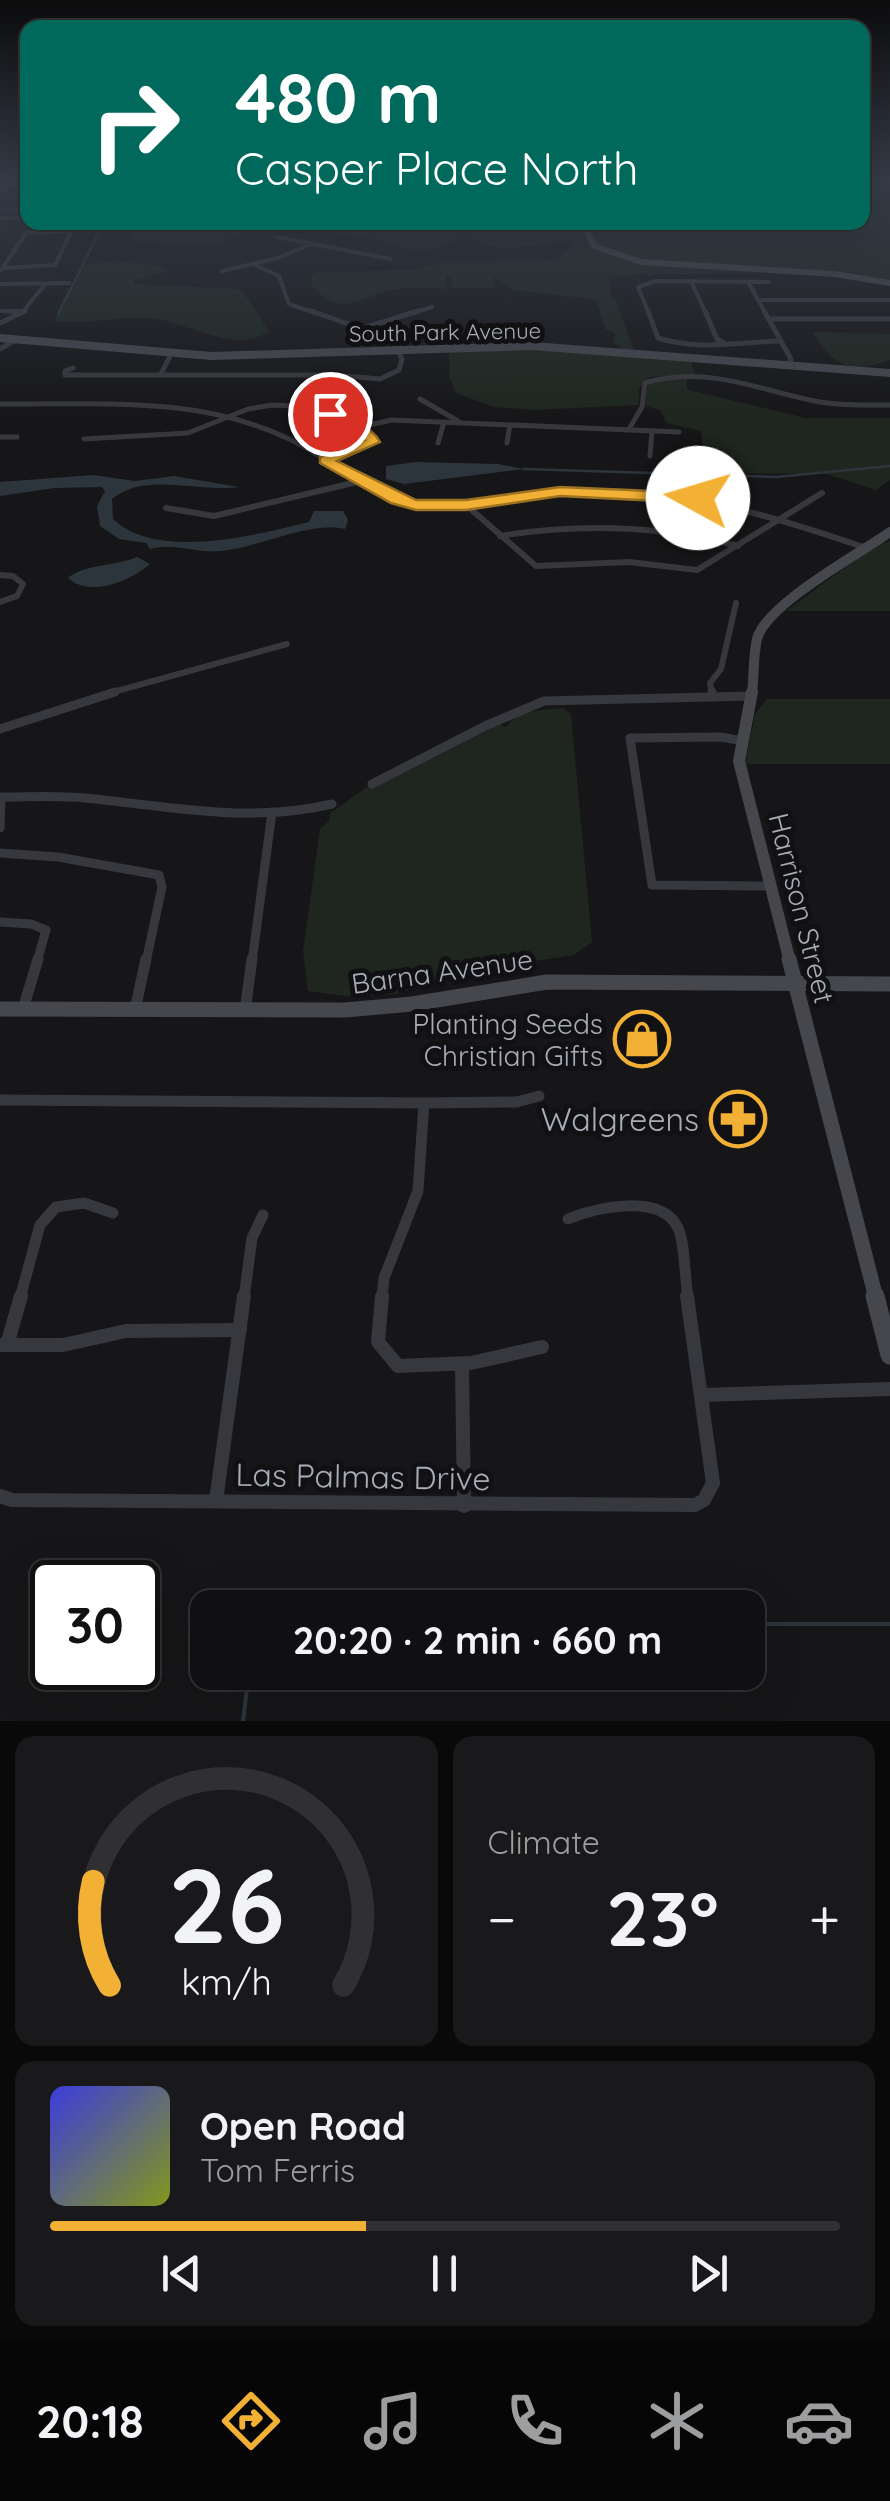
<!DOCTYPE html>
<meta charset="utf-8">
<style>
:root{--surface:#101012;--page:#19191b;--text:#f1f3f6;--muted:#9c9d9f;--line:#303032;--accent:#f2b134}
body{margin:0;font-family:Quicksand,sans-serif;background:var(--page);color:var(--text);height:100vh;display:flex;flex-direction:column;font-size:38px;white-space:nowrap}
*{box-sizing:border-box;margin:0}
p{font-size:32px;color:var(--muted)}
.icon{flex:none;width:55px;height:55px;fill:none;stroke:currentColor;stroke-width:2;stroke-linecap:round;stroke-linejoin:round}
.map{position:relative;height:1721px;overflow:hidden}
.panel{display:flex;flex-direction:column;gap:15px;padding:15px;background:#09090a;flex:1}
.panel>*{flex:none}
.top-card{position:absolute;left:20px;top:20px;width:850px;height:210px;border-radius:20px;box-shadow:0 10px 40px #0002,0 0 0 2px var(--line);background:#00695c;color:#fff;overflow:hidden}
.speed{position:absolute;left:30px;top:1560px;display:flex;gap:20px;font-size:50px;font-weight:700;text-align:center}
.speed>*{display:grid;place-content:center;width:130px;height:130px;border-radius:50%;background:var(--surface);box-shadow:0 10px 40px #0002,0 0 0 2px var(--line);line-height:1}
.speed .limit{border:5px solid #111;border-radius:15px;background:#fff;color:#111}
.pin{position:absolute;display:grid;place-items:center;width:85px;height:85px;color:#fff;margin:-42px;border:5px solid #fff;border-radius:50%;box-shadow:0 2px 10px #0007}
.me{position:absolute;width:110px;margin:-55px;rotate:276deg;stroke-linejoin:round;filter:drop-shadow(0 0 8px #0008)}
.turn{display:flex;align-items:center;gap:35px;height:210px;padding:0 50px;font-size:45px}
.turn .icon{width:130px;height:130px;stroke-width:2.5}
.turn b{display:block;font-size:70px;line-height:85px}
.big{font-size:75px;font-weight:700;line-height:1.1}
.panel .card{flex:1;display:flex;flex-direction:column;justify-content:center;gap:15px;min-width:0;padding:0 35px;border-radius:20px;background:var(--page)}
.panel .dial{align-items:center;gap:0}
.dial svg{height:260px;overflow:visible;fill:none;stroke:var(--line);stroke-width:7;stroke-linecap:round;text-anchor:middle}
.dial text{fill:var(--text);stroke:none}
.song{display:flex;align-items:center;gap:30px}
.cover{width:120px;height:120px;border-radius:15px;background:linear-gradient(135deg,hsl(240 70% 55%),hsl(70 70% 35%))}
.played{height:10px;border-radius:5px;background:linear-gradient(90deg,var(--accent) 40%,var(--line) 40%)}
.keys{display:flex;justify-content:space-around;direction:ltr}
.heat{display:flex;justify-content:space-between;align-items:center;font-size:55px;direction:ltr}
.panel .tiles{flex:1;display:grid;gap:15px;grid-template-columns:1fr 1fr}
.card:last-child{grid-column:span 2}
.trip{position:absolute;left:190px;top:1590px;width:575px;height:100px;border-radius:20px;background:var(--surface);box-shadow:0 10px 40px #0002,0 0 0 2px var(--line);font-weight:700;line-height:100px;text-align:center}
.menu{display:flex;height:160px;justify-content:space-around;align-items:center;background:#060607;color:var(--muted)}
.menu .icon{width:70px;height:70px}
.menu .selected{color:var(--accent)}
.menu b{font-size:45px;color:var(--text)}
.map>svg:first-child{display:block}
</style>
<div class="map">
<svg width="890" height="1721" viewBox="0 0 890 1721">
<rect width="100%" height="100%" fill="#161618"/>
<g fill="#1e261f">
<path d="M 863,179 L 890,179 L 890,280 L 818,271 L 608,276 L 611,297 L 615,298 L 634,350 L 623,349 L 613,342 L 615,333 L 605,329 L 597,302 L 592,299 L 513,290 L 494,276 L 494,288 L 452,288 L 451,276 L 446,275 L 446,289 C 430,288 413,287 397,289 C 359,295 343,321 312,286 L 312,275 L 318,272 L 411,270 L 449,261 L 547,260 L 557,259 L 575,244 L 569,241 L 501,249 L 466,238 L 430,249 L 409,249 L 360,235 L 270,230 L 242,232 L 225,243 L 210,245 L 137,242 L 123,230 L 128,226 C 198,226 267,228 336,227 L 339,222 L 580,223 L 591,246 L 596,245 L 585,223 L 862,222 Z"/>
<path d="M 118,261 L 161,266 L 170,271 L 134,280 L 134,284 L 241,289 L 269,331 C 236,355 190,323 156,319 C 122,315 89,325 54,321 L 84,264 Z"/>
<path d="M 812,332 L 890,334 L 890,360 C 850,374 834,367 812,332 Z"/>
<polygon points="526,347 691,360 695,376 650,377 639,389 638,405 535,410 494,407 456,393 449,376 449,348"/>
<polygon points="687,379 687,389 692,391 806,418 890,418 890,480 876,490 826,474 706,473 701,431 666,423 660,410 645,406 648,384 657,380"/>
<polygon points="890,541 890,611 786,611 873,547"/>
<polygon points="767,699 890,699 890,764 745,764 755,714"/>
<path d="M 564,708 L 571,714 L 592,942 L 574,955 L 484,969 L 391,995 L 344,996 L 308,991 L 303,951 L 320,829 L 330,820 L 330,813 L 373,783 L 490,722 L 506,727 C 518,709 544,710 564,708 Z"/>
</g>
<g fill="#2c353c">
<polygon points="416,462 498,464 524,469 404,484 386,479 386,466"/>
<path d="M 93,475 L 135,481 L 174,476 L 239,487 C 201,493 144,471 112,499 L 113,519 C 157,561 256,535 309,522 L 314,511 L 343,511 L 348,520 L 345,529 C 311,520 259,548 220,551 C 194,553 174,542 150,549 L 146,543 L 119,539 L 100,526 L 97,506 L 105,491 L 102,487 L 55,488 L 0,496 L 0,482 Z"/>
<path d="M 137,557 L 150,564 C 130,581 91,598 68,578 C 84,564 117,566 137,557 Z"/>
</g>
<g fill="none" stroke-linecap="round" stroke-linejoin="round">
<g stroke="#2c353c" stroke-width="2.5">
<polyline points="0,210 28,210"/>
<polyline points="58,314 102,226"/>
<polyline points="524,469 776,477 890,466"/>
</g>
<g stroke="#2c353c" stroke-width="4">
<polyline points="748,1624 890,1624"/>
<polyline points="243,1721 249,1672"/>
</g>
<g stroke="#37383d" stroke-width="4">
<polyline points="5,186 28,187"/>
<polyline points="0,218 28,218"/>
<polyline points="277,237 390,259"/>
<polyline points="255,265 279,276 289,304 318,314"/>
<polyline points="3,268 55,265 76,222"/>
<polyline points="1,270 26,233 71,231"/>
<polyline points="222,271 278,258 309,245"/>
<polyline points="691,281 706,314"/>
<polyline points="748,282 766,314"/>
<polyline points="0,284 69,283"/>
<polyline points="759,300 890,300"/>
<polyline points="0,311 23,312"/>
<polyline points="21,314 46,283"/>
<polyline points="410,314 432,307"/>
<polyline points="649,314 638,287 656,281 769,282"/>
</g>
<g stroke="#37383d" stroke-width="5">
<polyline points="9,311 23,312"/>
<path d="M 648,311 L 658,338 C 699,351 739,342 781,341"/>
<polyline points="705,311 717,339 724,343"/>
<polyline points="764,311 791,359 788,367"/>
<polyline points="768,319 890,319"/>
<polyline points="0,323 25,311"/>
<polyline points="364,328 418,311"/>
<polyline points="0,349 15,340"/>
<polyline points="73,368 65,371 65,375 333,375 380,379 399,370 402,359 392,339 311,311"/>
<polyline points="161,374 171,354"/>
<polyline points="420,399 458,421"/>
<path d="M 0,404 C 98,405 195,395 287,438 C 313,450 336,468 360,482"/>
<polyline points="357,428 391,420 679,432"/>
<path d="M 629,429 L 642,407 L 645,383 C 706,364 761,391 820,402 C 843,406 867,405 890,405"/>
<polyline points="0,437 17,437"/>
<polyline points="84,439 188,433 248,409 272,405 319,407 372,439 367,446 325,460"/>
<polyline points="438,443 444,422"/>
<polyline points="507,443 510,425"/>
<polyline points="650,456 652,431"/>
<polyline points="356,482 361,481"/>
</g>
<g stroke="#37383d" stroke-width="6">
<path d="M 355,480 C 420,519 465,501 534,494 C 567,490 601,491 634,493 C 714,498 791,522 866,548"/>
<polyline points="466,505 536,566 629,562 697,570 822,493"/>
<polyline points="166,508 214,516 361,481"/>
<path d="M 500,536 C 581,523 658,525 738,546"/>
<polyline points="0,575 13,576 23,584 17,596 0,602"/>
<polyline points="106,694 287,644"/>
<polyline points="712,694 710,683 721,669 736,603"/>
</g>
<g stroke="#37383d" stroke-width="9">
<polyline points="712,692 713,697"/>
<polyline points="0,729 115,692"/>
<polyline points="743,741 721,737 630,738 652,885 770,886"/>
<polyline points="372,784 485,726 544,701 751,696"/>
<path d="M 0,797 C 28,797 57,795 85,798 C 170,806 248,824 332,804"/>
<polyline points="0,828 1,797"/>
<polyline points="0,853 58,857 159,875 162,887 146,962"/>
<polyline points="0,922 31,924 46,930 37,962"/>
<polyline points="252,962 272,812"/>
</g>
<g stroke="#37383d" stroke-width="11">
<polyline points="23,1009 38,959"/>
<polyline points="135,1010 146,959"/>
<polyline points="245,1011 252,959"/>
<polyline points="0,1100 424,1103 517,1102 539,1096"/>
<path d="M 568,1219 C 595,1208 661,1192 678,1228 C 685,1242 685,1281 688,1298"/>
<polyline points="20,1298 40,1225 56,1207 84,1203 113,1213"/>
<polyline points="244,1298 252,1238 263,1215"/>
<polyline points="382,1298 384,1278 418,1191 424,1103"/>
</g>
<g stroke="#37383d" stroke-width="14">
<polyline points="382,1296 378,1342 398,1366 471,1363 542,1347"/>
<polyline points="0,1345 63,1345 126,1331 240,1330"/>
<polyline points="7,1345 21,1296"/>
<polyline points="462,1366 464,1506"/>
<polyline points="703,1395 890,1389"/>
<polyline points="0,1496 12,1500 695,1505 704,1500 713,1483 687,1296"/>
<polyline points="216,1501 244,1296"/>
</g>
<g stroke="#45474d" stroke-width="6">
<polyline points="0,191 14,179"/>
<polyline points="582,222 594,246 641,262 835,274 890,283"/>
</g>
<polyline stroke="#45474d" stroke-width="8" points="0,338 212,356 532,346 890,373"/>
<path stroke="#45474d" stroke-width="10" d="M 752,694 C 754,677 753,656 757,639 C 766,604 859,554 890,532"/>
<polyline stroke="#45474d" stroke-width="12" points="752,692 739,761 790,962"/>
<g stroke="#45474d" stroke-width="15">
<polyline points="789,959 876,1298"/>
<polyline points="0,1009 345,1010 412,1004 547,982 890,984"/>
</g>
<polyline stroke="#45474d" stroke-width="19" points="875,1296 890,1355"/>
</g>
<linearGradient id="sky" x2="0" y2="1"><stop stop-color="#0c0c0d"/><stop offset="0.43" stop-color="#363c48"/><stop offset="1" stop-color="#363c48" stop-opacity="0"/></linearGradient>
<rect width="890" height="420" fill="url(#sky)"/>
<path fill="#f2b134" stroke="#9d7322" stroke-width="2.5" d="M 325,411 C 342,411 372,427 380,442 L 337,461 L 416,500 L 466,500 L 560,487 L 698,493 L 706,498 L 698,503 L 560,496 L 466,510 L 416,510 L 391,503 L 320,463 L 320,457 L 364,440 L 325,417 Z"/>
<defs>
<g id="shop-ring" transform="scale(2.875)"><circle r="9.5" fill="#111113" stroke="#f2b134" stroke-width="1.5"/><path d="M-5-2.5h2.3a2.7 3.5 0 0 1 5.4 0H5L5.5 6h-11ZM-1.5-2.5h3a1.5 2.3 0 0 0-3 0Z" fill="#f2b134"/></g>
<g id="pharmacy-ring" transform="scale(2.875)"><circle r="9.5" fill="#111113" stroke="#f2b134" stroke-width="1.5"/><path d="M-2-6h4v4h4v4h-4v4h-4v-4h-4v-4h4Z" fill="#f2b134"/></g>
</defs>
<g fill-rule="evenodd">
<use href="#shop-ring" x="642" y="1039"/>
<use href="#pharmacy-ring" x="738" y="1119"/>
</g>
<g text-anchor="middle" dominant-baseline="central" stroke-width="10" stroke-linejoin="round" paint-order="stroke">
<g font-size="22" fill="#a8adb8" stroke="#111113">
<text transform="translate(445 332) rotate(-1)">South Park Avenue</text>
</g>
<g font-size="28" fill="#a8adb8" stroke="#111113">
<text transform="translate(802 908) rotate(76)">Harrison Street</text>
<text transform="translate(442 971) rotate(-8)">Barna Avenue</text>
</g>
<g font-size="28" fill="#a8adb8" stroke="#111113" text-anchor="end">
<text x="603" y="1023">Planting Seeds<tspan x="603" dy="32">Christian Gifts</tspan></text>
</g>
<g font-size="32" fill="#a8adb8" stroke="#111113" text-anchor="end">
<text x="699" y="1119">Walgreens</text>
</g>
<g font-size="32" fill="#a8adb8" stroke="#111113">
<text transform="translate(363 1476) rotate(1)">Las Palmas Drive</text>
</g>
</g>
</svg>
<div class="speed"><div class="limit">30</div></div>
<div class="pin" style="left:330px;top:414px;background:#d93025"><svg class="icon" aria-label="arrive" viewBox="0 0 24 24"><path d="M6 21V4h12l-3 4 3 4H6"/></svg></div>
<svg class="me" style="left:698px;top:498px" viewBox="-20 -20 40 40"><circle r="19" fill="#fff"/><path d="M0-13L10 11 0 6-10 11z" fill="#f2b134"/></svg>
<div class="trip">20:20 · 2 min · 660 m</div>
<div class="top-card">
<div class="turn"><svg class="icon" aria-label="right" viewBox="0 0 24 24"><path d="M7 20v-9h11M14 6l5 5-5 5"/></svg><div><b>480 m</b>Casper Place North</div></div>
</div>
</div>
<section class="panel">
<div class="tiles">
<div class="card dial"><svg viewBox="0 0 100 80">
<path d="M14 69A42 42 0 1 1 86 69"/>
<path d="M14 69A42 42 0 0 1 9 37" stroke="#f2b134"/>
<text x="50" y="56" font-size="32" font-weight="700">26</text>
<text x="50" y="72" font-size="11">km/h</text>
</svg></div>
<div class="card"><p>Climate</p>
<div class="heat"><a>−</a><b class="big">23°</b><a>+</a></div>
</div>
<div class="card">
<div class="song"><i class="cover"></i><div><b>Open Road</b><p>Tom Ferris</p></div></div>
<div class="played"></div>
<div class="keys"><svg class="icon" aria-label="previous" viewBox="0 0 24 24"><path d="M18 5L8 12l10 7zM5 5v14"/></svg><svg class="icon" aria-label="pause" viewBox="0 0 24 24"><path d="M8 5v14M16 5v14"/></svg><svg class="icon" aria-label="next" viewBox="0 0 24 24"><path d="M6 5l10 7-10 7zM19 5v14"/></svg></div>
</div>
</div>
</section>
<nav class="menu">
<b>20:18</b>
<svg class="icon selected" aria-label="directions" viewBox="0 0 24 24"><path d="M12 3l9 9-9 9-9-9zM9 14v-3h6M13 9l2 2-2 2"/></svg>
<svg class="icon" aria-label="music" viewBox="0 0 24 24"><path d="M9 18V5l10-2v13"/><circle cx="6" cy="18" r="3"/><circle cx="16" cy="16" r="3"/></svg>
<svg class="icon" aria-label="phone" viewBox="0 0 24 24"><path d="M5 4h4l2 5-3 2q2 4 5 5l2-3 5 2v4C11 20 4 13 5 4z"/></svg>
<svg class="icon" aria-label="climate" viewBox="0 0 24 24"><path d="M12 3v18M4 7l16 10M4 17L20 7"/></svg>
<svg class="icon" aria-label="car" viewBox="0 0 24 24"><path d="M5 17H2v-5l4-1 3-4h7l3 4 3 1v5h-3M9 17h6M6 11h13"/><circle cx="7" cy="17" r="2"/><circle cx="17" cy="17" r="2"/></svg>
</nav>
